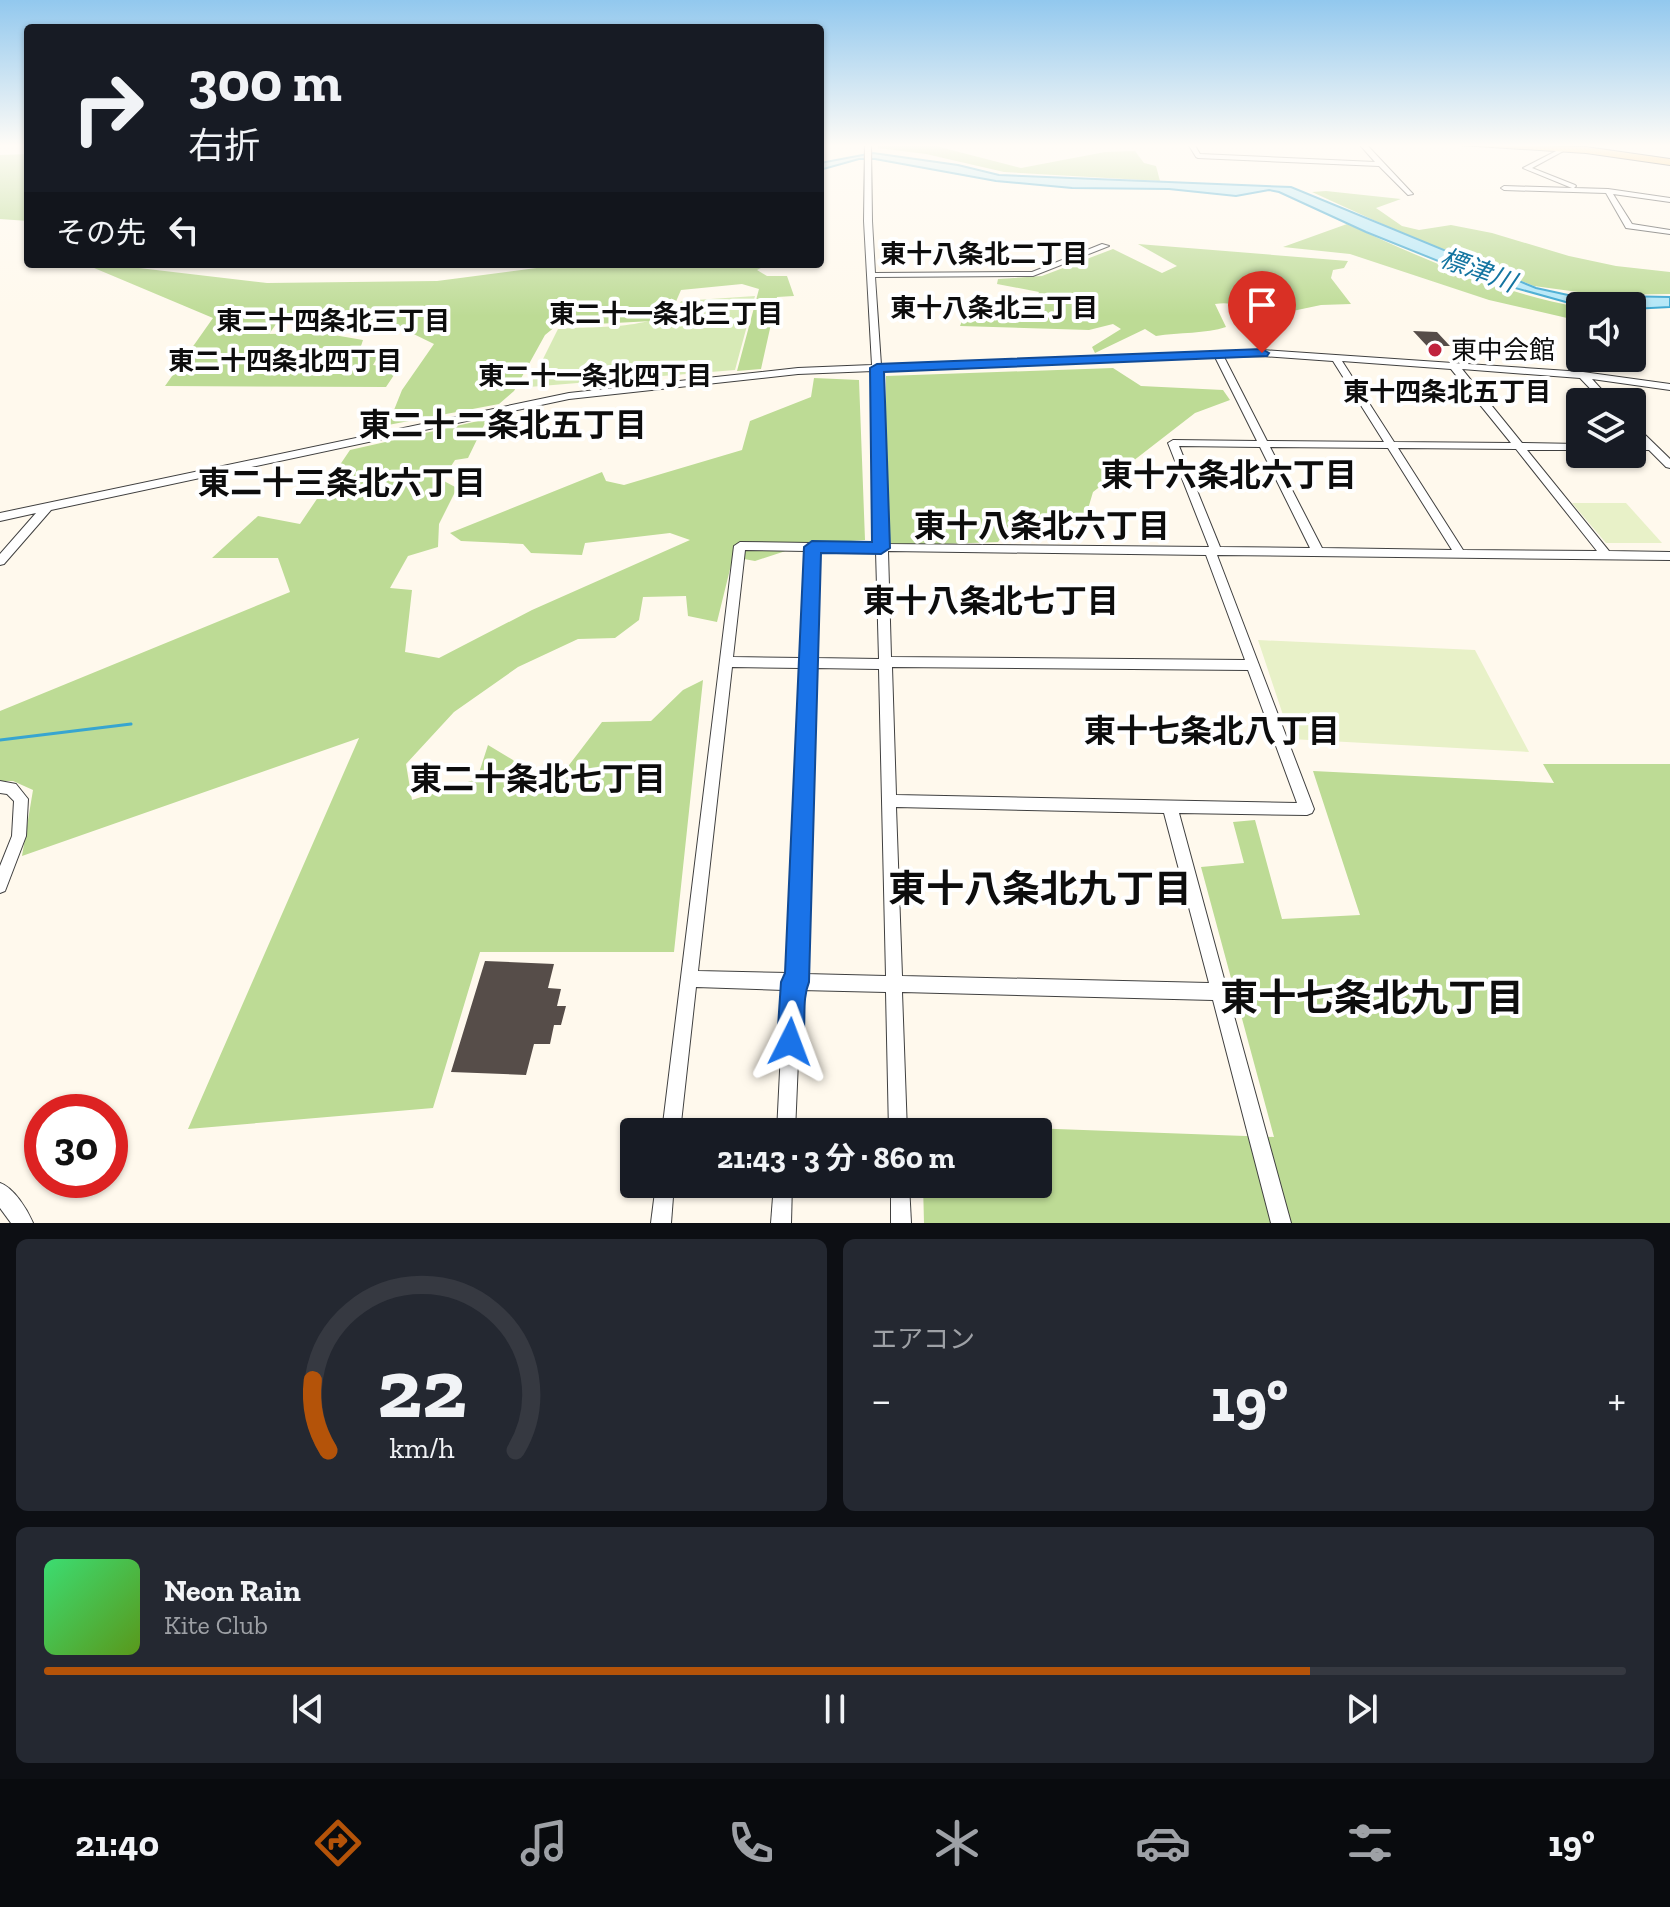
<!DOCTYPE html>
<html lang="ja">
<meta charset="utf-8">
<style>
:root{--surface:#171b24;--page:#242831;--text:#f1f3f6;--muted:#9ea1a6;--line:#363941;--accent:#b45309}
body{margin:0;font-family:"Zilla Slab","Noto Sans JP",serif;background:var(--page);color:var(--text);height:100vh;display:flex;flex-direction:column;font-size:30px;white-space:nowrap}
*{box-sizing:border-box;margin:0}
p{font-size:26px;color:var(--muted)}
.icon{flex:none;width:44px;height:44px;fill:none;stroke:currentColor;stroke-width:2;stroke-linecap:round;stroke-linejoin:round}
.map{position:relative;height:1223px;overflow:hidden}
.side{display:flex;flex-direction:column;gap:16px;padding:16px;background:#0d0f14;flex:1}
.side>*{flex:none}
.guide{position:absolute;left:24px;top:24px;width:800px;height:244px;border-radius:8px;box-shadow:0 2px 6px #0004;background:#171b24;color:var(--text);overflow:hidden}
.tools{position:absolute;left:1566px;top:292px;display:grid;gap:16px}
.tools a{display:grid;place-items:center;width:80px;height:80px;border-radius:8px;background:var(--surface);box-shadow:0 2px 6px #0004;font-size:40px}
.speed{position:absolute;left:24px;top:1094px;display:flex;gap:16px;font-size:40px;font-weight:700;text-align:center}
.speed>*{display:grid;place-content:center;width:104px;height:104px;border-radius:50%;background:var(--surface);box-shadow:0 2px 6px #0004;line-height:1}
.speed .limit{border:12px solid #d22;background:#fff;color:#111}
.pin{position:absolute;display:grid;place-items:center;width:68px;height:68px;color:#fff;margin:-82px -34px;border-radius:50% 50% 50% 0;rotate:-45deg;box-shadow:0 0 8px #0007}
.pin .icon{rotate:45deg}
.me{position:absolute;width:88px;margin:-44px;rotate:3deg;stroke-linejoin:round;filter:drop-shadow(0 0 6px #0008)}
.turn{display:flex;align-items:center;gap:28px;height:168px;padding:0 32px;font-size:36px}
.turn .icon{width:104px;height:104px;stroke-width:2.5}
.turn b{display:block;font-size:56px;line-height:68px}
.then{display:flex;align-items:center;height:76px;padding:0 32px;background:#0003;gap:16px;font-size:30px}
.big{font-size:60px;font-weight:700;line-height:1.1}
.side .card{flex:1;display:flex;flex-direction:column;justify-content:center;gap:12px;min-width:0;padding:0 28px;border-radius:12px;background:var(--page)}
.side .dial{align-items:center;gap:0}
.dial svg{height:208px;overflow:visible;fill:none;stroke:var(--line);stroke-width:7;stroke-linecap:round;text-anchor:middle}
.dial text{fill:var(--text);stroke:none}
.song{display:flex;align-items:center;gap:24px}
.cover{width:96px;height:96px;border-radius:12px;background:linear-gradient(135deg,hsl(140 70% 55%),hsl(90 70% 35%))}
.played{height:8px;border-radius:4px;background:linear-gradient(90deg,var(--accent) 80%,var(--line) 80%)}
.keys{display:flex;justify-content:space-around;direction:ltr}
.heat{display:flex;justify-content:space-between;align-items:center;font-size:44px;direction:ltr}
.side .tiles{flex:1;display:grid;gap:16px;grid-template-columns:1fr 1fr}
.card:last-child{grid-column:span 2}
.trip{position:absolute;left:620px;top:1118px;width:432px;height:80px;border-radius:8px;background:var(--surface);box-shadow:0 2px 6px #0004;font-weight:700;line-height:80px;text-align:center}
.menu{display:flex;height:128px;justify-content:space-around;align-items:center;background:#090b0e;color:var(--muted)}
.menu .icon{width:56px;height:56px}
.menu .selected{color:var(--accent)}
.menu b{font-size:36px;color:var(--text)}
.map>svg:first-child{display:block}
</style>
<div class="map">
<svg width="1670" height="1223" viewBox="0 0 1670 1223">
<rect width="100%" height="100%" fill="#fff9ed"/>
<path fill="#d7eab6" d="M 755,296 L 735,370 L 529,387 L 558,329 C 588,326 666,331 681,301 Z"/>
<g fill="#bddb95">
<polygon points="877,144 932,145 1021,168 1105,152 1135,151 1144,163 1156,166 1160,181 1004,172 926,154 878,148"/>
<polygon points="28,154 28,221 0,219 0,155"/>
<polygon points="1326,191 1401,199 1376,208 1402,226 1419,230 1451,225 1492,233 1569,256 1616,266 1670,272 1670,294 1600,295 1534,286 1404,234 1312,192"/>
<path d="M 1347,224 C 1422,258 1498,293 1580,307 L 1580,321 L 1489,300 L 1350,254 L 1283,247 Z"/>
<path d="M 1138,244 L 1348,261 L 1344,268 L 1333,270 L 1331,278 L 1351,304 L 1321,305 L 1283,313 L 1272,310 L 1275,319 C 1248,318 1243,299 1215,304 L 1226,327 C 1206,334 1179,332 1156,336 L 1145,329 L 1095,353 L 1092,347 L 1121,329 L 1113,324 L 1089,330 L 960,326 L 966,311 L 1030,309 L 1039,292 L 997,284 L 998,279 L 1042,276 L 1113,249 L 1162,273 L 1177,266 Z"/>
<polygon points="61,264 105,264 267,283 437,281 567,264 768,264 757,270 767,276 787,276 794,296 777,297 761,369 737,371 759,289 742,284 681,290 674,306 653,321 556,326 545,335 514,391 499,404 388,425 402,390 434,344 389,322 347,317 279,320 269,334 322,333 363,340 361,346 383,348 373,365 398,369 386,387 165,386 213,318 87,265"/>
<polygon points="1113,368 1141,386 1223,390 1230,400 1195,413 1093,492 1085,519 1016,517 998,542 886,546 886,376"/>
<polygon points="814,378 859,380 865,540 807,544 755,561 733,557 717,622 688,616 686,596 643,597 639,620 615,638 578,639 518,667 454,712 406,764 412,800 477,779 488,745 513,760 536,789 566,769 602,722 651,721 683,690 703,680 674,952 480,952 433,1108 188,1129 359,738 22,856 33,790 13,781 0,781 0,711 290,592 278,558 212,558 258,516 300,524 350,450 487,419 468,458 455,460 442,480 457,488 439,524 438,547 408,556 390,588 412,590 405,652 439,658 532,610 690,540 670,533 585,543 582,555 531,553 523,544 461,541 450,533 602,472 606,481 624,485 742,450 750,421 811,397"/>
<polygon points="1543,764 1670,764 1670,1223 924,1223 923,1184 1038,1184 1038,1132 921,1132 921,1124 1274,1137 1201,867 1244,863 1233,822 1255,820 1282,919 1360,915 1313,771 1554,783"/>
</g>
<g fill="#e8f1c8">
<polygon points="1572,503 1626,503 1662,543 1606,543"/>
<polygon points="1258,640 1475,650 1529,752 1291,739"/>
</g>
<polygon fill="#b1e6f7" stroke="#37a5d0" stroke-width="2" points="873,153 958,165 999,175 1291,187 1536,288 1568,295 1670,297 1670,307 1632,309 1632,306 1580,306 1483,279 1366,232 1279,192 1269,190 1236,196 1169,189 1072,188 996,181 875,159 859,159 820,170 820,163"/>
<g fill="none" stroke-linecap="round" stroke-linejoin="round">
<polyline stroke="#37a5d0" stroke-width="3" points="0,740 131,724"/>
</g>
<g fill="#564d49">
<polygon points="1413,331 1437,332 1450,346 1427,346"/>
<polygon points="485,961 554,964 548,988 561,989 557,1006 566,1006 561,1025 554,1025 550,1044 534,1044 526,1075 451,1072"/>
</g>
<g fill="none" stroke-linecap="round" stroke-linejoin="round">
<g stroke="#404040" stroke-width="2">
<g id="minor">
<path d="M 865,144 L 871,144 L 872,221 L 875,273 L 1032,272 L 1102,244 L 1109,246 L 1033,276 L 875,277 L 881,365 L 1262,350 L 1583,372 L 1670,384 L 1670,390 L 1592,379 L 1613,402 L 1603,402 L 1580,378 L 1462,369 L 1522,443 L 1580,444 L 1580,450 L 1527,450 L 1609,551 L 1670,552 L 1670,560 L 1217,555 L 1314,809 L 1312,813 L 1307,815 L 1179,813 L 1226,986 L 1229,992 L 1228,994 L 1291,1223 L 1271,1223 L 1213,1000 L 902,992 L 907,1132 L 889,1132 L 886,992 L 801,990 L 795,1132 L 777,1132 L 784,990 L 696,987 L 680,1132 L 662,1132 L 734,546 L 740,542 L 876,544 L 873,371 L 798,374 L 569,399 L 51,510 L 4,564 L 0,565 L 0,554 L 36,513 L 0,521 L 0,513 L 569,393 L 798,368 L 872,365 L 864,221 ZM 1262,356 L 1333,361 L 1384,442 L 1267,441 L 1224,357 ZM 1215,357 L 1257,441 L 1173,440 L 1168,443 L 1209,547 L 887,544 L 882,370 ZM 1342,361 L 1451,369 L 1511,443 L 1394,442 ZM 1179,446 L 1260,447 L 1310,548 L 1220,547 ZM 1270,447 L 1388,448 L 1452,550 L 1322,548 ZM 1398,448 L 1516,449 L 1597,551 L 1463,550 ZM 745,550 L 806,551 L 802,658 L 733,657 ZM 818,551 L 876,551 L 879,659 L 814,658 ZM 888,551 L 1206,555 L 1245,660 L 891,657 ZM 732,667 L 801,668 L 789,973 L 698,971 ZM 892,667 L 1248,670 L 1297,803 L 896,795 ZM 814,668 L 879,669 L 886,976 L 805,974 ZM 896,807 L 1164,813 L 1209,983 L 902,976 Z"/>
<polygon points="1188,144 1194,144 1200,154 1375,162 1359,144 1366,144 1413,194 1408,195 1379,166 1198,158 1196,157"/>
<polygon points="1562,148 1567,149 1532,168 1575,185 1576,186 1574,188 1608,189 1670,198 1670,202 1613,194 1632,224 1670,230 1670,234 1626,228 1606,193 1504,190 1501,188 1504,186 1572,188 1523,168"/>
<polygon points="1632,424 1635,425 1670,459 1670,468 1666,467 1649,450 1632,450 1632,444 1643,444 1632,433"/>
<polygon points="0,781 16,784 28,799 26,836 5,891 0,893 0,866 12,836 14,801 7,794 0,793"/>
<path d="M 0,1183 C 14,1188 27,1209 33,1223 L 11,1223 L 0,1208 Z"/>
<polygon points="656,1184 674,1184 671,1223 651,1223"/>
<polygon points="774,1184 792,1184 791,1223 771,1223"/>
<polygon points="891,1184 909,1184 911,1223 891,1223"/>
</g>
</g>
<g stroke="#1e1e1e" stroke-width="2">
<polygon id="major" points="1445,144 1586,147 1670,159 1670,165 1586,153"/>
</g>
<use href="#minor" fill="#fff" fill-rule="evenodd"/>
<use href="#major" fill="#fbc362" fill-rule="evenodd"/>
</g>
<linearGradient id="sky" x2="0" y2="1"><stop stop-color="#92c8ee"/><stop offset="0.46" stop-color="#fffcf7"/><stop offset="1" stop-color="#fffcf7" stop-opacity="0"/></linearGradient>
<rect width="1670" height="316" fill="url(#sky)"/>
<path fill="#1a73e8" stroke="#114b97" stroke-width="2" d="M 1262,349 L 1269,353 L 1267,356 L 884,372 L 890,548 L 881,554 L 821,553 L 809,982 C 800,1004 809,1029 799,1051 L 790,1055 L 781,1051 L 777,1042 L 781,982 L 785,973 L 804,547 L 812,541 L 872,542 L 870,368 L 877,364 Z"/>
<circle fill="#c0233d" stroke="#fff" stroke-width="3" cx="1435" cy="350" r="8"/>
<g text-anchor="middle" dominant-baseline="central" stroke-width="8" stroke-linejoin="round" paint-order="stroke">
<g font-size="26" font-weight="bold" fill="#0d0d0d" stroke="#fff">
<text x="984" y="254">東十八条北二丁目</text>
<text x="994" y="308">東十八条北三丁目</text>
<text x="666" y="314">東二十一条北三丁目</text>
<text x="333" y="321">東二十四条北三丁目</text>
<text x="285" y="361">東二十四条北四丁目</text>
<text x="595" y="376">東二十一条北四丁目</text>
<text x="1447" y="392">東十四条北五丁目</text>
</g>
<g font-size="26" font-style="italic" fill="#1475a1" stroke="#fff">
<text transform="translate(1478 270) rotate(20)">標津川</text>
</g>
<g font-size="26" fill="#0d0d0d" stroke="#fff" text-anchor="start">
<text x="1451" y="350">東中会館</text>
</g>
<g font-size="32" font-weight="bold" fill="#0d0d0d" stroke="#fff">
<text x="503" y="425">東二十二条北五丁目</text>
<text x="1229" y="475">東十六条北六丁目</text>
<text x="342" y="483">東二十三条北六丁目</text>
<text x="1042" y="526">東十八条北六丁目</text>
<text x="991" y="601">東十八条北七丁目</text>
<text x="1212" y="731">東十七条北八丁目</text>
<text x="538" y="779">東二十条北七丁目</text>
</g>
<g font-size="38" font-weight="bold" fill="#0d0d0d" stroke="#fff">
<text x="1040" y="889">東十八条北九丁目</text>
<text x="1372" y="998">東十七条北九丁目</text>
</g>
</g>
</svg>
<div class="tools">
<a><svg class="icon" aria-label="sound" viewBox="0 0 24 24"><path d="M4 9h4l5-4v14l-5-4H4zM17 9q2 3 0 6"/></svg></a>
<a><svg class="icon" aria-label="layers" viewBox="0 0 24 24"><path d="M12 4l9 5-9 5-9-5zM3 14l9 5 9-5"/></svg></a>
</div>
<div class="speed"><div class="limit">30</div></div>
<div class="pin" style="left:1262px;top:353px;background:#d93025"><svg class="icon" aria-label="arrive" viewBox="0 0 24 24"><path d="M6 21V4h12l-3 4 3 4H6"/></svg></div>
<svg class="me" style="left:790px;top:1042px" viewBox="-20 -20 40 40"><path d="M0-17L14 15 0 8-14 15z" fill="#1a73e8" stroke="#fff" stroke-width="4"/></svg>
<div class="trip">21:43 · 3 分 · 860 m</div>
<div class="guide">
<div class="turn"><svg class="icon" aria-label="right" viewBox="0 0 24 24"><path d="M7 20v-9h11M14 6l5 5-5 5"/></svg><div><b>300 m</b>右折</div></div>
<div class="then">その先<svg class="icon" aria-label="left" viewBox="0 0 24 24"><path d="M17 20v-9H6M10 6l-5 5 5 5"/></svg></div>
</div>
</div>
<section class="side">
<div class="tiles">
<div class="card dial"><svg viewBox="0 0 100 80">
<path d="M14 69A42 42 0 1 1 86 69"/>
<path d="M14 69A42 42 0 0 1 8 42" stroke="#b45309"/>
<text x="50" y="56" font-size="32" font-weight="700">22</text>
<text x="50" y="72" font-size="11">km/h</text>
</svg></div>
<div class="card"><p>エアコン</p>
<div class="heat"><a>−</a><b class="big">19°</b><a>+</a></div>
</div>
<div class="card">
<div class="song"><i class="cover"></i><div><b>Neon Rain</b><p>Kite Club</p></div></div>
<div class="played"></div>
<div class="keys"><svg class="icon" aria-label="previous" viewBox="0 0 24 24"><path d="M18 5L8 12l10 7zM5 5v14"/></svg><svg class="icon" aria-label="pause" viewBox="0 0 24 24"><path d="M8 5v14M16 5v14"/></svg><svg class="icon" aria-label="next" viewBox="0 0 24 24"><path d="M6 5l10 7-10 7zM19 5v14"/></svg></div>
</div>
</div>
</section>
<nav class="menu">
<b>21:40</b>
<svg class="icon selected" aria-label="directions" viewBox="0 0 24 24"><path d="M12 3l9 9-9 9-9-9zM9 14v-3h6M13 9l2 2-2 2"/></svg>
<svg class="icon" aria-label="music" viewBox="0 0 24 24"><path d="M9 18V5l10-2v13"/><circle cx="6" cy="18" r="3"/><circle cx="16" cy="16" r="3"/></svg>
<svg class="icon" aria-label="phone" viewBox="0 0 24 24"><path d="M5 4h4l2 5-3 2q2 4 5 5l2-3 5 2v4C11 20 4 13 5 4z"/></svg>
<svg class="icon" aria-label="climate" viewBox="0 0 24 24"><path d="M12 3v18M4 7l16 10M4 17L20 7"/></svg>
<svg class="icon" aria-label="car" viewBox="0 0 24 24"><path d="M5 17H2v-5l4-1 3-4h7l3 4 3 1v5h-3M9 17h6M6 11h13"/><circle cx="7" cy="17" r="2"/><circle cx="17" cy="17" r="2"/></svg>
<svg class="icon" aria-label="filters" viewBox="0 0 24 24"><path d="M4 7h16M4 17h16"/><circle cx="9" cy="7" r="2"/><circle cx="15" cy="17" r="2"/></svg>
<b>19°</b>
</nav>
